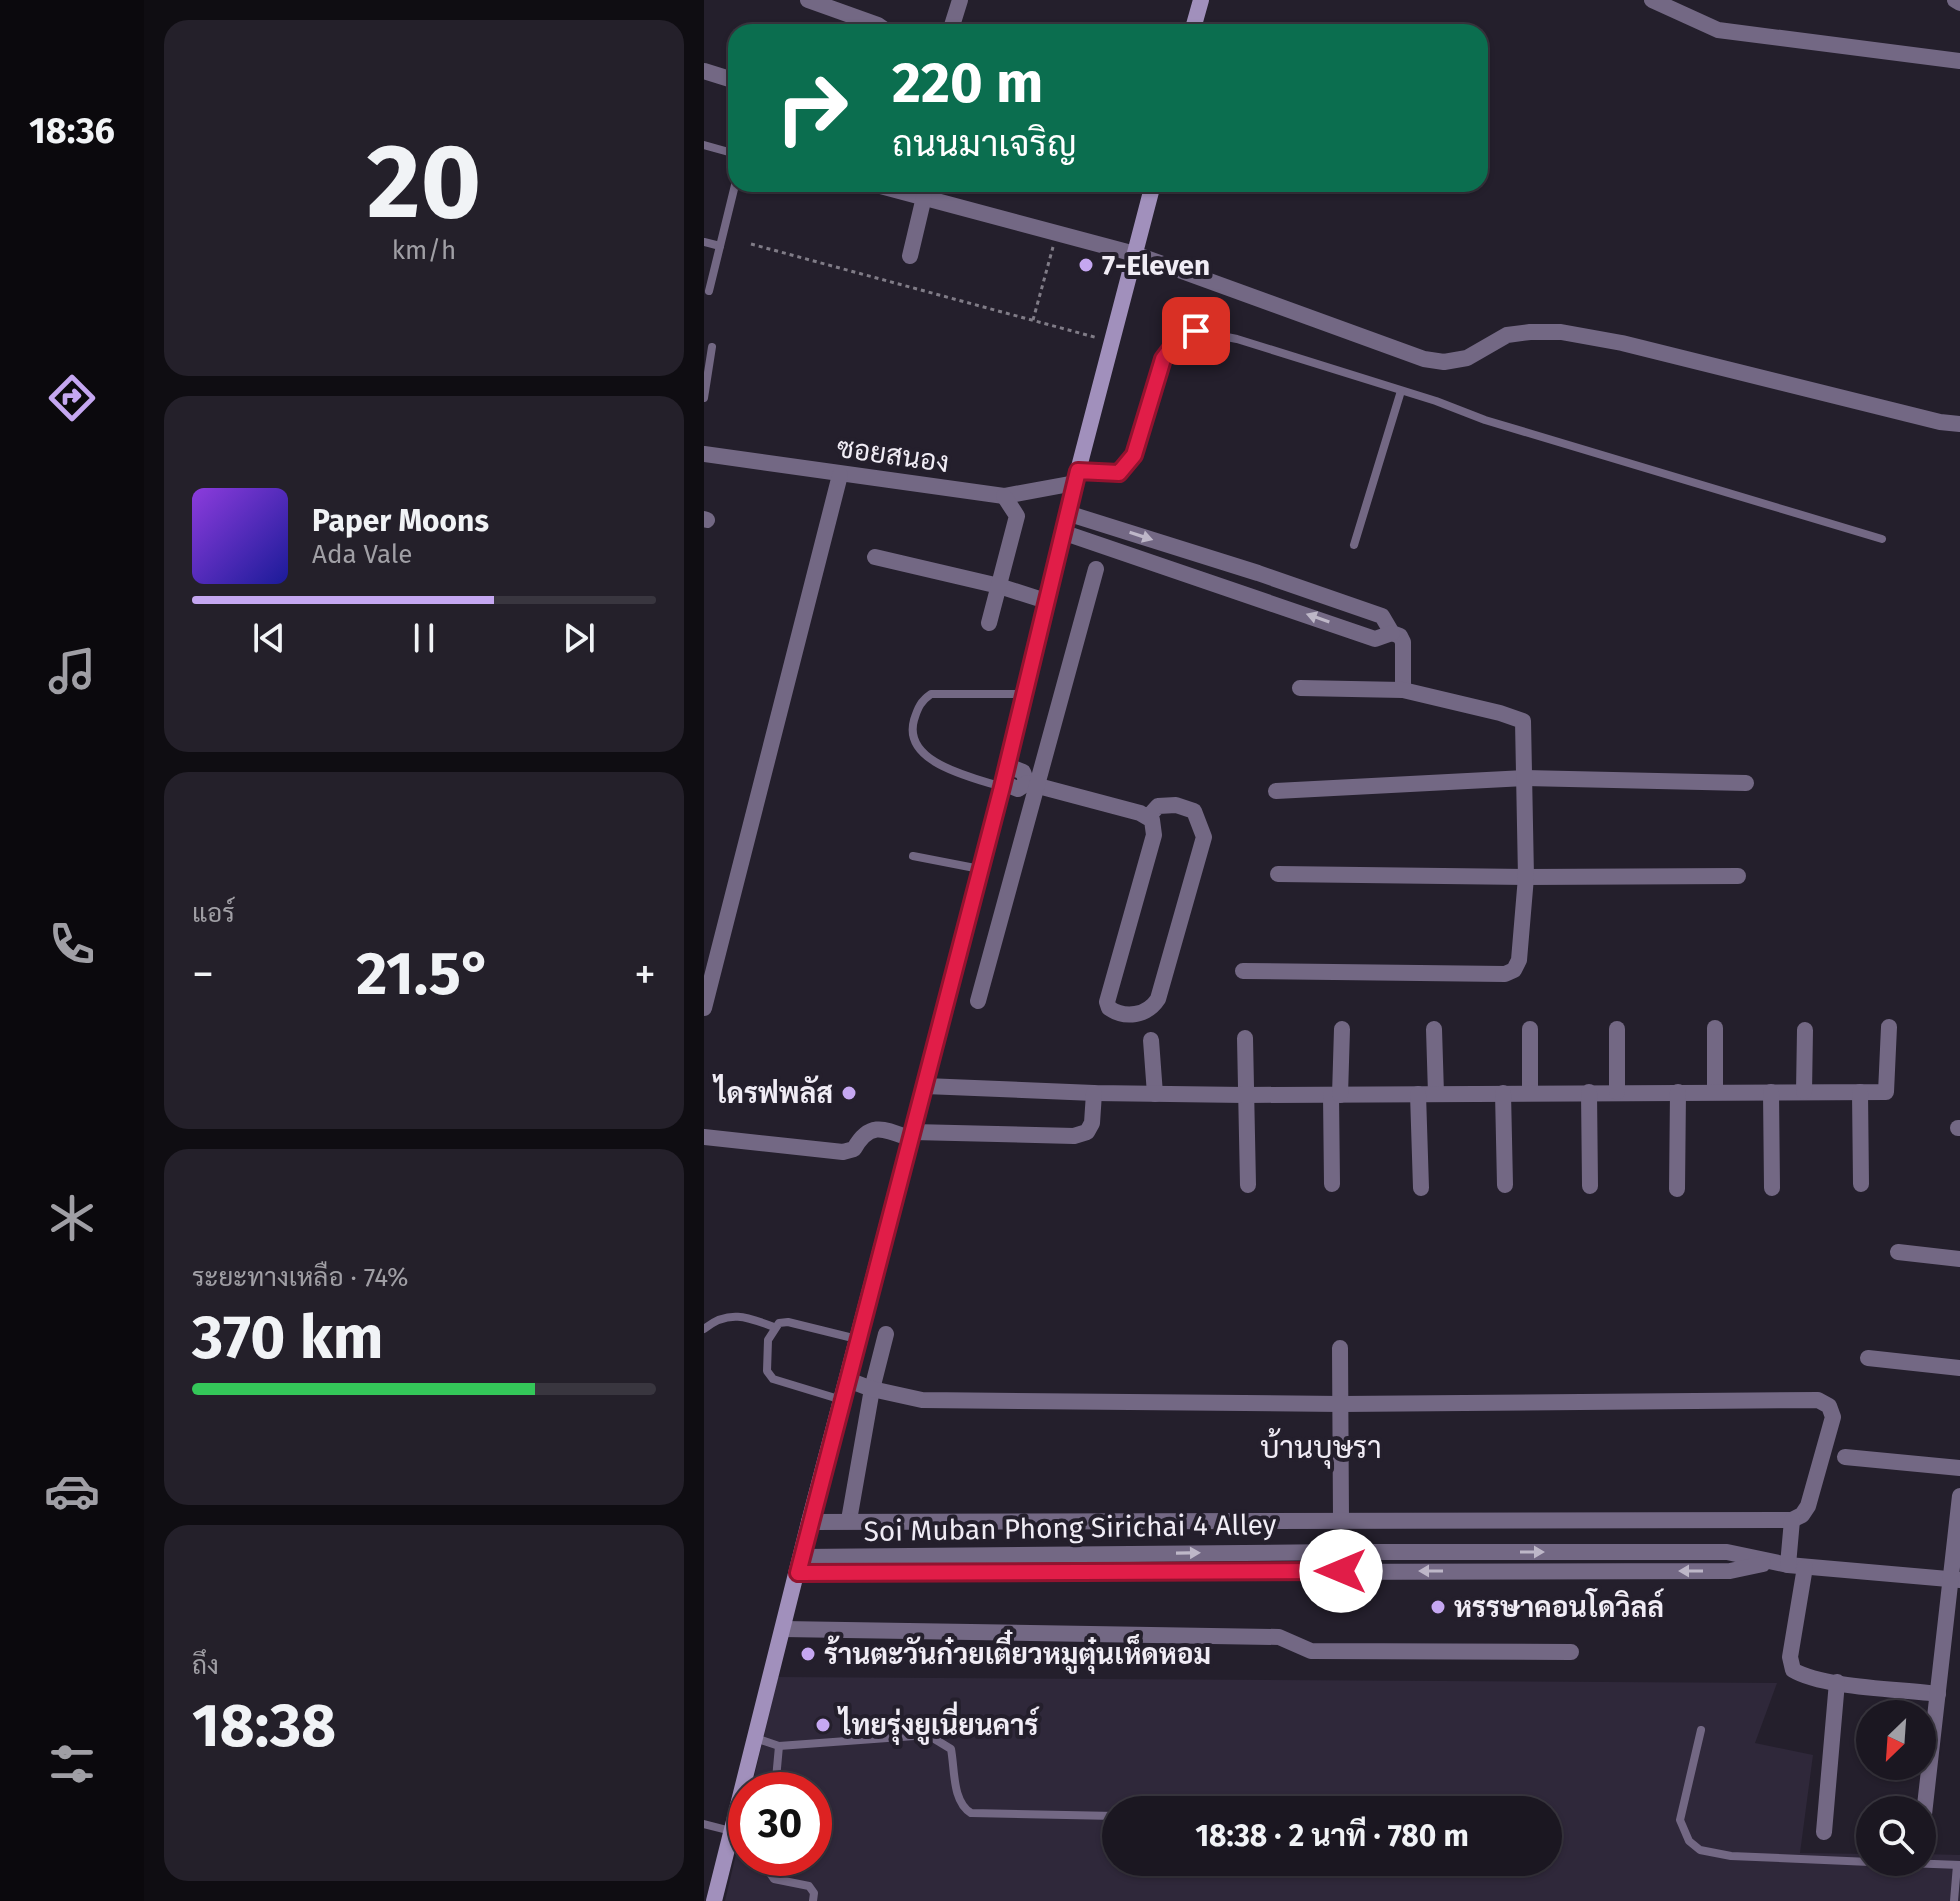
<!DOCTYPE html>
<html lang="th">
<meta charset="utf-8">
<style>
:root{--surface:#1b1721;--page:#24202a;--text:#f1f3f6;--muted:#a09fa5;--line:#39363f;--accent:#c5a7f1}
body{margin:0;font-family:"Fira Sans",Sarabun,sans-serif;background:var(--page);color:var(--text);height:100vh;display:flex;flex-direction:column;font-size:30px;white-space:nowrap}
*{box-sizing:border-box;margin:0}
p{font-size:26px;color:var(--muted)}
.icon{flex:none;width:44px;height:44px;fill:none;stroke:currentColor;stroke-width:2;stroke-linecap:round;stroke-linejoin:round}
.map{position:relative;flex:1;overflow:hidden}
.details{display:flex;flex-direction:column;gap:20px;padding:20px;background:#0f0d12;width:560px}
.details>*{flex:none}
.guide{position:absolute;left:24px;top:24px;width:760px;height:168px;border-radius:24px;box-shadow:0 2px 6px #0004,0 0 0 2px var(--line);background:#0b6e4f;color:#fff;overflow:hidden}
.needle{width:52px;rotate:205deg}
.buttons{position:absolute;left:1152px;top:1700px;display:grid;gap:16px}
.buttons a{display:grid;place-items:center;width:80px;height:80px;border-radius:50%;background:var(--surface);box-shadow:0 2px 6px #0004,0 0 0 2px var(--line);font-size:40px}
.speed{position:absolute;left:24px;top:1772px;display:flex;gap:16px;font-size:40px;font-weight:700;text-align:center}
.speed>*{display:grid;place-content:center;width:104px;height:104px;border-radius:50%;background:var(--surface);box-shadow:0 2px 6px #0004,0 0 0 2px var(--line);line-height:1}
.speed .limit{border:12px solid #d22;background:#fff;color:#111}
.pin{position:absolute;display:grid;place-items:center;width:68px;height:68px;color:#fff;margin:-34px;border-radius:16px;box-shadow:0 4px 12px #0006}
.me{position:absolute;width:88px;margin:-44px;rotate:270deg;stroke-linejoin:round;filter:drop-shadow(0 0 6px #0008)}
.turn{display:flex;align-items:center;gap:28px;height:168px;padding:0 32px;font-size:36px}
.turn .icon{width:104px;height:104px;stroke-width:2.5}
.turn b{display:block;font-size:56px;line-height:68px}
.big{font-size:60px;font-weight:700;line-height:1.1}
.details .card{flex:1;display:flex;flex-direction:column;justify-content:center;gap:12px;min-width:0;padding:0 28px;border-radius:24px;background:var(--page)}
.details .dial{align-items:center;gap:0}
.dial b{font-size:104px;line-height:1}
.song{display:flex;align-items:center;gap:24px}
.cover{width:96px;height:96px;border-radius:12px;background:linear-gradient(135deg,hsl(270 70% 55%),hsl(240 70% 35%))}
.played{height:8px;border-radius:4px;background:linear-gradient(90deg,var(--accent) 65%,var(--line) 65%)}
.keys{display:flex;justify-content:space-around;direction:ltr}
.heat{display:flex;justify-content:space-between;align-items:center;font-size:44px;direction:ltr}
.charge{height:12px;border-radius:6px;background:linear-gradient(90deg,#34c759 74%,var(--line) 0)}
.trip{position:absolute;left:398px;top:1796px;width:460px;height:80px;border-radius:40px;background:var(--surface);box-shadow:0 2px 6px #0004,0 0 0 2px var(--line);font-weight:700;line-height:80px;text-align:center}
main{display:flex;flex:1;min-height:0}
.menu{display:flex;flex-direction:column;width:144px;justify-content:space-around;align-items:center;background:#0b090d;color:var(--muted)}
.menu .icon{width:56px;height:56px}
.menu .current{color:var(--accent)}
.menu b{font-size:36px;color:var(--text)}
.map>svg:first-child{display:block}
</style>
<main>
<nav class="menu">
<b>18:36</b>
<svg class="icon current" aria-label="directions" viewBox="0 0 24 24"><path d="M12 3l9 9-9 9-9-9zM9 14v-3h6M13 9l2 2-2 2"/></svg>
<svg class="icon" aria-label="music" viewBox="0 0 24 24"><path d="M9 18V5l10-2v13"/><circle cx="6" cy="18" r="3"/><circle cx="16" cy="16" r="3"/></svg>
<svg class="icon" aria-label="phone" viewBox="0 0 24 24"><path d="M5 4h4l2 5-3 2q2 4 5 5l2-3 5 2v4C11 20 4 13 5 4z"/></svg>
<svg class="icon" aria-label="climate" viewBox="0 0 24 24"><path d="M12 3v18M4 7l16 10M4 17L20 7"/></svg>
<svg class="icon" aria-label="car" viewBox="0 0 24 24"><path d="M5 17H2v-5l4-1 3-4h7l3 4 3 1v5h-3M9 17h6M6 11h13"/><circle cx="7" cy="17" r="2"/><circle cx="17" cy="17" r="2"/></svg>
<svg class="icon" aria-label="filters" viewBox="0 0 24 24"><path d="M4 7h16M4 17h16"/><circle cx="9" cy="7" r="2"/><circle cx="15" cy="17" r="2"/></svg>
</nav>
<section class="details">
<div class="card dial"><b>20</b><p>km/h</p></div>
<div class="card">
<div class="song"><i class="cover"></i><div><b>Paper Moons</b><p>Ada Vale</p></div></div>
<div class="played"></div>
<div class="keys"><svg class="icon" aria-label="previous" viewBox="0 0 24 24"><path d="M18 5L8 12l10 7zM5 5v14"/></svg><svg class="icon" aria-label="pause" viewBox="0 0 24 24"><path d="M8 5v14M16 5v14"/></svg><svg class="icon" aria-label="next" viewBox="0 0 24 24"><path d="M6 5l10 7-10 7zM19 5v14"/></svg></div>
</div>
<div class="card"><p>แอร์</p>
<div class="heat"><a>−</a><b class="big">21.5°</b><a>+</a></div>
</div>
<div class="card"><p>ระยะทางเหลือ · 74%</p><b class="big">370 km</b><div class="charge"></div></div>
<div class="card"><p>ถึง</p><b class="big">18:38</b></div>
</section>
<div class="map">
<svg width="1256" height="1901" viewBox="0 0 1256 1901">
<rect width="100%" height="100%" fill="#241f2c"/>
<path fill="#2f283a" fill-rule="evenodd" d="M 74,1677 L 1073,1683 L 1051,1743 L 1109,1755 L 1096,1853 L 1166,1854 L 1166,1862 L 1218,1862 L 1218,1854 L 1256,1855 L 1256,1901 L 21,1901 L 42,1812 L 42,1858 L 110,1858 L 110,1790 L 47,1790 ZM 412,1810 L 844,1810 L 844,1862 L 412,1862 Z"/>
<g fill="none" stroke-linecap="round" stroke-linejoin="round">
<g stroke="#807c87" stroke-width="3" stroke-dasharray="4 4" stroke-linecap="butt">
<polyline points="47,244 394,338"/>
<polyline points="329,320 349,247"/>
</g>
<g stroke="#736884" stroke-width="8">
<polyline points="0,145 32,154"/>
<polyline points="0,242 16,246"/>
<polyline points="5,291 32,181"/>
<polyline points="0,398 8,347"/>
<polyline points="374,471 415,473 430,455 459,359 474,339 492,331 533,339 732,401 781,420 1178,539"/>
<polyline points="650,545 697,391"/>
<path d="M 298,787 C 268,777 198,763 210,720 C 214,707 217,701 227,694 L 320,694"/>
<polyline points="209,856 276,869"/>
<path d="M 0,1329 C 24,1309 44,1317 70,1327"/>
<polyline points="138,1400 69,1379 63,1371 64,1340 75,1323 84,1322 153,1339"/>
<polyline points="997,1730 976,1820 985,1841 996,1850 1027,1856 1166,1862"/>
<path d="M 51,1738 L 75,1746 L 224,1735 L 247,1749 C 251,1770 248,1801 267,1813 L 412,1816"/>
<polyline points="71,1790 75,1746"/>
<polyline points="0,1824 27,1831"/>
<polyline points="66,1858 66,1873 70,1879 105,1886 110,1893 109,1901"/>
<polyline points="1177,1862 1256,1865"/>
<polyline points="1250,1901 1253,1865"/>
</g>
<g stroke="#736884" stroke-width="16">
<polyline points="104,0 174,25 184,32"/>
<polyline points="948,0 1014,30 1256,61"/>
<polyline points="1251,0 1256,3"/>
<polyline points="246,32 256,0"/>
<polyline points="0,71 32,81"/>
<polyline points="169,184 431,254 720,359 740,362 763,358 803,335 826,332 857,332 918,343 1236,422 1256,424"/>
<polyline points="206,256 220,197"/>
<polyline points="0,454 300,496 371,483"/>
<polyline points="363,513 554,573 678,616 688,633 696,636 699,642 699,690"/>
<polyline points="0,519 3,520"/>
<polyline points="358,532 671,639 688,633"/>
<polyline points="171,557 295,586 342,601"/>
<polyline points="285,623 313,516 300,496"/>
<polyline points="304,766 319,772 323,783"/>
<path d="M 299,783 L 314,789 L 323,783 L 436,813 L 448,820 L 450,835 L 403,1002 L 405,1008 C 421,1019 443,1016 454,999 L 500,837 L 490,811 L 472,805 L 454,806 L 445,816"/>
<polyline points="572,791 821,778 1042,783"/>
<polyline points="574,874 822,877 1034,876"/>
<polyline points="539,971 801,974 810,970 815,960 822,877 819,721 796,713 699,690 596,688"/>
<polyline points="274,1001 392,569"/>
<polyline points="0,1008 136,475"/>
<polyline points="1011,1028 1011,1092"/>
<polyline points="730,1029 732,1094"/>
<polyline points="826,1029 826,1093"/>
<polyline points="541,1038 544,1185"/>
<polyline points="447,1040 451,1094"/>
<polyline points="221,1086 390,1093 541,1095 1182,1092 1185,1027"/>
<polyline points="885,1092 886,1186"/>
<polyline points="913,1092 913,1029"/>
<polyline points="1067,1092 1068,1188"/>
<polyline points="1100,1092 1101,1030"/>
<polyline points="1156,1092 1157,1184"/>
<polyline points="799,1093 801,1185"/>
<polyline points="714,1094 717,1188"/>
<polyline points="627,1095 628,1184"/>
<polyline points="636,1095 638,1029"/>
<polyline points="1254,1128 1256,1128"/>
<polyline points="209,1132 370,1136 383,1132 388,1123 390,1093"/>
<path d="M 0,1137 L 139,1152 L 150,1149 C 166,1120 181,1129 207,1139"/>
<polyline points="973,1189 974,1092"/>
<polyline points="1194,1252 1256,1259"/>
<polyline points="636,1348 637,1520"/>
<polyline points="1164,1358 1256,1368"/>
<polyline points="1141,1457 1256,1468"/>
<polyline points="145,1520 168,1389 182,1334"/>
<polyline points="105,1522 1088,1520 1098,1515 1104,1506 1129,1417 1125,1406 1114,1400 637,1404 218,1400 168,1389 144,1380"/>
<polyline points="98,1557 636,1552 1023,1552 1084,1565 1256,1580"/>
<polyline points="1084,1565 1088,1520"/>
<path d="M 1101,1567 L 1086,1657 L 1089,1670 C 1119,1688 1197,1689 1234,1694"/>
<polyline points="94,1573 1026,1571 1059,1564"/>
<polyline points="79,1629 575,1637 607,1651 867,1652"/>
<polyline points="1120,1832 1133,1682"/>
<polyline points="1218,1832 1256,1496"/>
</g>
<g stroke="#a190bc" stroke-width="16">
<polyline points="488,32 497,0"/>
<polyline points="10,1901 105,1522 298,787 363,513 449,184"/>
</g>
</g>
<defs><path id="oneway-solid" d="M-6-.8H1V-3.2L6.5 0L1 3.2V.8H-6Z" transform="scale(2)"/></defs>
<g fill="#beb7c8">
<use href="#oneway-solid" transform="translate(437 536) rotate(18)"/>
<use href="#oneway-solid" transform="translate(614 618) rotate(-161)"/>
<use href="#oneway-solid" transform="translate(828 1552)"/>
<use href="#oneway-solid" transform="translate(484 1553) rotate(-1)"/>
<use href="#oneway-solid" transform="translate(727 1571) rotate(-180)"/>
<use href="#oneway-solid" transform="translate(987 1571) rotate(-180)"/>
</g>
<g fill="none" stroke-linecap="round" stroke-linejoin="round">
<g stroke="#92132f" stroke-width="20">
<polyline id="route" points="492,331 474,339 459,359 430,455 415,473 374,471 298,787 94,1573 637,1571"/>
</g>
<use href="#route" stroke="#e11d48" stroke-width="14"/>
</g>
<g fill="#c5a7f1" stroke="#241f2c" stroke-width="3">
<circle cx="382" cy="265" r="8"/>
<circle cx="145" cy="1093" r="8"/>
<circle cx="734" cy="1607" r="8"/>
<circle cx="104" cy="1654" r="8"/>
<circle cx="119" cy="1725" r="8"/>
</g>
<g text-anchor="middle" dominant-baseline="central" stroke-width="8" stroke-linejoin="round" paint-order="stroke">
<g font-size="28" font-weight="bold" fill="#f0ecf5" stroke="#241f2c" text-anchor="start">
<text x="398" y="265">7-Eleven</text>
<text x="129" y="1093" text-anchor="end">ไดรฟพลัส</text>
<text x="750" y="1607">หรรษาคอนโดวิลล์</text>
<text x="120" y="1654">ร้านตะวันก๋วยเตี๋ยวหมูตุ๋นเห็ดหอม</text>
<text x="135" y="1725">ไทยรุ่งยูเนี่ยนคาร์</text>
</g>
<g font-size="28" fill="#f0ecf5" stroke="#241f2c">
<text transform="translate(189 455) rotate(8)">ซอยสนอง</text>
<text transform="translate(366 1528) rotate(-1)">Soi Muban Phong Sirichai 4 Alley</text>
</g>
<g font-size="30" fill="#f0ecf5" stroke="#241f2c">
<text x="617" y="1448">บ้านบุษรา</text>
</g>
</g>
</svg>
<div class="buttons">
<a><svg class="needle" viewBox="-14 -14 28 28"><path d="M0-13l5 13h-10z" fill="#e53935"/><path d="M0 13l5-13h-10z" fill="#a09fa5"/></svg></a>
<a><svg class="icon" aria-label="search" viewBox="0 0 24 24"><circle cx="10" cy="10" r="6"/><path d="M15 15l6 6"/></svg></a>
</div>
<div class="speed"><div class="limit">30</div></div>
<div class="pin" style="left:492px;top:331px;background:#d93025"><svg class="icon" aria-label="arrive" viewBox="0 0 24 24"><path d="M6 21V4h12l-3 4 3 4H6"/></svg></div>
<svg class="me" style="left:637px;top:1571px" viewBox="-20 -20 40 40"><circle r="19" fill="#fff"/><path d="M0-13L10 11 0 6-10 11z" fill="#e11d48"/></svg>
<div class="trip">18:38 · 2 นาที · 780 m</div>
<div class="guide">
<div class="turn"><svg class="icon" aria-label="right" viewBox="0 0 24 24"><path d="M7 20v-9h11M14 6l5 5-5 5"/></svg><div><b>220 m</b>ถนนมาเจริญ</div></div>
</div>
</div>
</main>
